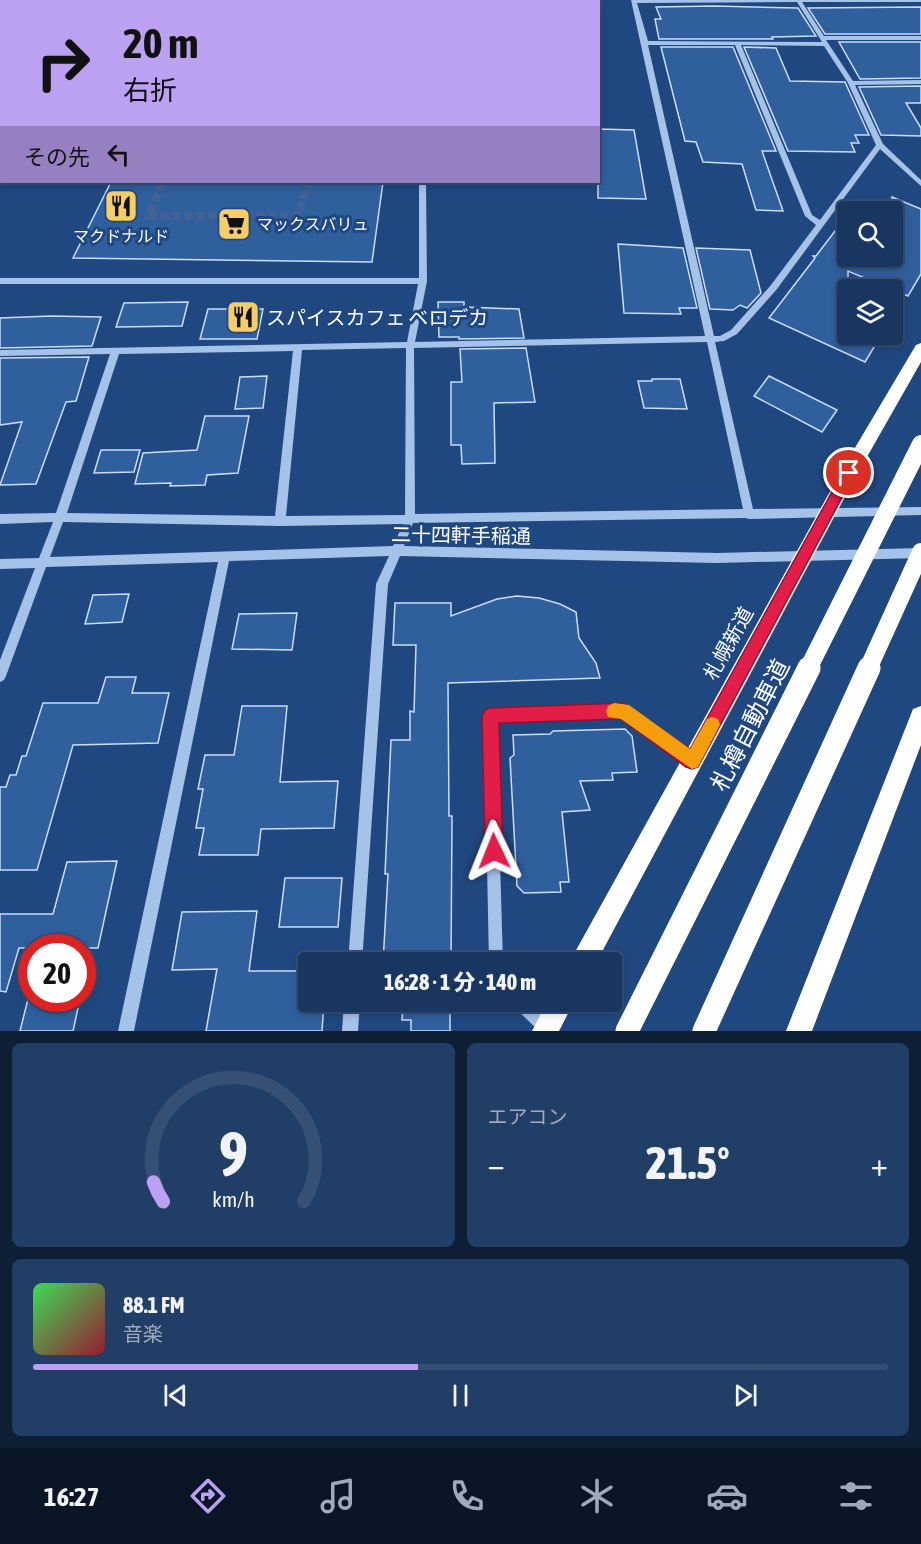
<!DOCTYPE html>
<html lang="ja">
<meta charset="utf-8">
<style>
:root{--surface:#183660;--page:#213e66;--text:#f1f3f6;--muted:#9fabbd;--line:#365075;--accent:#bca0f2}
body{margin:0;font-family:"Asap Condensed","Noto Sans JP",sans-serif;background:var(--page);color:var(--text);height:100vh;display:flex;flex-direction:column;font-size:22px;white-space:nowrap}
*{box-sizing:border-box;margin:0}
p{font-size:20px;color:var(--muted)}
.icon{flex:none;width:33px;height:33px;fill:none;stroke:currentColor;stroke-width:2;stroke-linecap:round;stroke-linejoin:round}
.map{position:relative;height:1031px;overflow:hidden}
.panel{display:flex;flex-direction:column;gap:12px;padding:12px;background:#0d1e35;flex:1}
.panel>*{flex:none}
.guide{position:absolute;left:0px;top:0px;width:600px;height:183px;box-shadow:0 3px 9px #0003,0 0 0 2px var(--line);background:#bca0f2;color:#111;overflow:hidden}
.buttons{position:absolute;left:837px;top:201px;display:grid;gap:12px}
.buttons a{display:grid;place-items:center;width:66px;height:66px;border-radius:6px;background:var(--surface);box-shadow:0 3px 9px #0003,0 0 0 2px var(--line);font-size:30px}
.speed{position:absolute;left:18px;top:934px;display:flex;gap:12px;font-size:30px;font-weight:700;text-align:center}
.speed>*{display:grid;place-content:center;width:78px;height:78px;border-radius:50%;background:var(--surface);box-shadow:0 3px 9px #0003,0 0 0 2px var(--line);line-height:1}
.speed .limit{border:9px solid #d22;background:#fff;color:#111}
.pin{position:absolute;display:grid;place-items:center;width:51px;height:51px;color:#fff;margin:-26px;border:3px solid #fff;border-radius:50%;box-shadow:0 2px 6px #0007}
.me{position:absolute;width:66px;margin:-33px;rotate:358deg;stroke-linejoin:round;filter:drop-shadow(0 0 4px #0008)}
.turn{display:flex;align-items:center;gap:21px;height:126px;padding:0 24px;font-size:27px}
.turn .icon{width:78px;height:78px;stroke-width:2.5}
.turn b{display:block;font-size:42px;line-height:51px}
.then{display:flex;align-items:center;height:57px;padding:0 24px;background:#0003;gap:12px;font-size:22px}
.big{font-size:45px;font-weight:800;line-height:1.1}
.panel .tile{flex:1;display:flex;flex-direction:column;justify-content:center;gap:9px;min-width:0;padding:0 21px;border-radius:9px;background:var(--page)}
.panel .dial{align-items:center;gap:0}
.dial svg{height:156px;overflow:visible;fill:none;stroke:var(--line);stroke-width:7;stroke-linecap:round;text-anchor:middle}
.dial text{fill:var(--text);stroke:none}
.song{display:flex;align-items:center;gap:18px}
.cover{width:72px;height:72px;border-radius:9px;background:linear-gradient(135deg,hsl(130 70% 55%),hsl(350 70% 35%))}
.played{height:6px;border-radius:3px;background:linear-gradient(90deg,var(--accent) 45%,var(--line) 45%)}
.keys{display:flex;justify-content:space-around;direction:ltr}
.heat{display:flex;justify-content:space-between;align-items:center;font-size:33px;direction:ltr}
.panel .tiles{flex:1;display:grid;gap:12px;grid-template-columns:1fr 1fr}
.tile:last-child{grid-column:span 2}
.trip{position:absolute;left:298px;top:952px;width:324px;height:60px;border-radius:6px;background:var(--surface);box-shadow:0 3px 9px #0003,0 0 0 2px var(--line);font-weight:800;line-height:60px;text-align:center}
.menu{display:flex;height:96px;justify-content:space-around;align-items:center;background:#0a1626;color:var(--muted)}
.menu .icon{width:42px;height:42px}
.menu .selected{color:var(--accent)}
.menu b{font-size:27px;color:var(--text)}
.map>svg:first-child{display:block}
</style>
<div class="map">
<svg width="921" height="1031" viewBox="0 0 921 1031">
<rect width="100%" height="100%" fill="#204880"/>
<g fill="#305f9e" stroke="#c9ddf6" stroke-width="1.5">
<polygon points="714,6 798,8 816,36 772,37 773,39 659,39 655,19 661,19 656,7"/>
<polygon points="921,7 921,34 825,34 808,8"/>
<polygon points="839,42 921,42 921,78 860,79"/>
<polygon points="661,47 733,47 776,151 762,151 783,211 756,210 742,164 703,162 696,142 685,141"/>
<polygon points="744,47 776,48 790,81 845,82 869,135 855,135 859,143 851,143 855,152 788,151"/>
<polygon points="921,86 921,103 906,103 921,128 921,136 881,135 859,87"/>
<polygon points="598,129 634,130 646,199 598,198"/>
<polygon points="111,182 383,182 372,262 73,258"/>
<polygon points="892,197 921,209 921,274 908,296 848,271 848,334 882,334 865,362 769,318 815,258 813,256 816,256 848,214 848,256 892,256"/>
<polygon points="618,244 683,248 697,308 679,308 681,314 624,313"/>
<polygon points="696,248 750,250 761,293 747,308 740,305 733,310 710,309"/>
<polygon points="188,302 182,326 116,327 124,303"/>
<polygon points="438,302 464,302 464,307 519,309 524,338 459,339 459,337 439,337"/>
<polygon points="208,309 263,309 257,339 200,339"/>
<polygon points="51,316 101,317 92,346 0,348 0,318"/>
<polygon points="526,348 535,402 494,403 495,463 462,464 461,445 451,445 451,382 462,382 460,349"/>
<polygon points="89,357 76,401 66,402 36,484 0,485 22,422 0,425 0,358"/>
<polygon points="267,376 263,408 235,409 240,377"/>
<polygon points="769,376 837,410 822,432 754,396"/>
<polygon points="652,379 680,379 687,409 644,408 638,381 652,381"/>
<polygon points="205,416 249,416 238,473 207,475 205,485 170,486 171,483 135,484 143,453 197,450"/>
<polygon points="101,450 140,450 134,472 94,473"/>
<polygon points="129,594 122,622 85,624 93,595"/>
<polygon points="517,596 539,598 560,604 576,612 579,638 596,663 600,678 448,683 449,816 452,816 451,963 383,963 388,874 385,874 391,740 410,740 410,711 414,712 416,645 393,645 395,603 451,603 451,616 497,599"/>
<polygon points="297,613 292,650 232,649 239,614"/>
<polygon points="106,677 136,677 132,693 169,693 158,743 73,745 37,870 0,870 0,787 6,787 10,775 16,775 22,756 26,756 43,703 98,703"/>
<polygon points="242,706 287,706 280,782 338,781 334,828 261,829 258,855 199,855 204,828 196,828 203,789 198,789 205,755 234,755"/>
<polygon points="625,729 632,736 637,772 612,773 613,780 580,781 590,810 562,812 569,882 560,882 561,892 524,893 517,886 510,758 514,755 513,735 550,734 553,731"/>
<polygon points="117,861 98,948 19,948 6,992 0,991 0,914 53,914 67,862"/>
<polygon points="285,878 342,878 338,927 279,927"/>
<polygon points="257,911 249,971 309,971 309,1002 324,1002 322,1031 206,1031 217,969 172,970 182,912"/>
<polygon points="28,999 80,999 73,1031 20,1031"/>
<polygon points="403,1002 450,1002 450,1031 411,1031 411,1020 402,1020"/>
</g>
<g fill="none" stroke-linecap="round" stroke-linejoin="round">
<polyline stroke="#416393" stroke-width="8" stroke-dasharray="8 4" stroke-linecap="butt" points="162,182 149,216 300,215 306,182"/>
<g fill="#a5c2e8" fill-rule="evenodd">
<polygon points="104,0 110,0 103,2"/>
<rect x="434" y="0" width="6" height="2"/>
<path d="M 631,0 L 921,0 L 921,2 L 802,2 L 824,36 L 921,36 L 921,40 L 826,40 L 853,81 L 921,80 L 921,84 L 855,85 L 883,144 L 921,180 L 921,186 L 880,149 L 777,289 L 737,334 L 724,341 L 715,342 L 753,509 L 921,507 L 921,515 L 749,519 L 745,518 L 413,523 L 404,546 L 717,553 L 921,548 L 921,558 L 717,563 L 400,556 L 388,584 L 362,963 L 348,963 L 376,584 L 389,556 L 229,561 L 134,1031 L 118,1031 L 218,562 L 46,567 L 6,676 L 4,680 L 0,682 L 0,660 L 35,568 L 0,569 L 0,559 L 39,558 L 53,522 L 0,524 L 0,514 L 56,513 L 110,354 L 0,356 L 0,350 L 407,342 L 418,284 L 0,284 L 0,278 L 419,278 L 419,182 L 426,182 L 427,281 L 415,342 L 705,336 ZM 797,2 L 822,42 L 648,41 L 637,3 ZM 648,45 L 735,45 L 805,216 L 816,225 L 771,285 L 731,330 L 720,336 L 714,336 ZM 741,45 L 824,46 L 848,83 L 876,145 L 820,220 L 812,215 ZM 707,342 L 743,509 L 415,514 L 414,348 ZM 406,348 L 405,515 L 286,516 L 302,350 ZM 293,351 L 275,516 L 67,513 L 119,354 ZM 63,522 L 280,526 L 403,524 L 393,546 L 50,557 Z"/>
<rect x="0" y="38" width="2" height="4"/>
<rect x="0" y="107" width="2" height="4"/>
<rect x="0" y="165" width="2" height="7"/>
<polygon points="623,705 697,756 698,761 697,766 692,767 687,766 621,717 496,722 503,963 489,963 484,716 486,712 490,710"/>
<polygon points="344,1002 360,1002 358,1031 342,1031"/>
<polygon points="511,1002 530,1002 552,1023 555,1028 553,1031 539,1031 514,1007"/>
</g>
<g fill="#fff" fill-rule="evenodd">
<polygon points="921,343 921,362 855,478 596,963 569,963 843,468 916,345"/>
<polygon points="921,706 921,745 812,1031 786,1031 913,709"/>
<polygon points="547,1002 574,1002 559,1031 532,1031"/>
</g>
<g stroke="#fff" stroke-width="18">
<polyline points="808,669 921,444"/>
<polyline points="868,669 921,552"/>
</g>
<g stroke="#fff" stroke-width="23">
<polyline points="627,1031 809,668"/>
<polyline points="704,1031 869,668"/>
</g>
</g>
<polygon fill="#e11d48" stroke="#92132f" stroke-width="1.5" points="849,468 855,473 853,477 698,767 692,769 686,767 621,719 499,723 503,851 500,857 494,860 487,857 485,851 482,716 485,710 490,708 623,703 690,749 844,470"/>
<polygon fill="#f59e0b" points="614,703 629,705 690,749 707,719 712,717 718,719 720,725 698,767 692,769 621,719 608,717 606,711 608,706"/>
<defs>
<g id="restaurant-square" transform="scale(1.725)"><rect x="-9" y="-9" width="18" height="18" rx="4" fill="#f5cf66" stroke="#204880"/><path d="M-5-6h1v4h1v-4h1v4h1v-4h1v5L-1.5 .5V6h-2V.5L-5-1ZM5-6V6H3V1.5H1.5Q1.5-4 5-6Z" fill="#111"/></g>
<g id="supermarket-square" transform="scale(1.725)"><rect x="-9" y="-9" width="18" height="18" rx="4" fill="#f5cf66" stroke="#204880"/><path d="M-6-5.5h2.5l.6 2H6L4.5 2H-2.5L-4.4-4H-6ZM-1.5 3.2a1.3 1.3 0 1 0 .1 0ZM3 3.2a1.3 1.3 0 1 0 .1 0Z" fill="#111"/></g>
</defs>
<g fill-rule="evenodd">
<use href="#restaurant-square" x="121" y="206"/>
<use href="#supermarket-square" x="234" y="224"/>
<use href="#restaurant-square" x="243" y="317"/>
</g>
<g text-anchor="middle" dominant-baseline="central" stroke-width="6" stroke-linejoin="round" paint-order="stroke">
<g font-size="16" fill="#fff" stroke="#204880" text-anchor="start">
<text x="257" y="224">マックスバリュ</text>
<text x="121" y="236" text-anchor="middle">マクドナルド</text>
</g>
<g font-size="20" fill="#fff" stroke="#204880" text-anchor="start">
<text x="266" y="317">スパイスカフェ ベロデカ</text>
</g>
<g font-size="20" fill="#fff" stroke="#204880">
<text transform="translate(461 535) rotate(1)">二十四軒手稲通</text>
<text transform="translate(728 643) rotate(-61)">札幌新道</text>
</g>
<g font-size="24" fill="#fff" stroke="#204880">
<text transform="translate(750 725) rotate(-63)">札樽自動車道</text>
</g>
</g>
</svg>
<div class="buttons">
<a><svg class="icon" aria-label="search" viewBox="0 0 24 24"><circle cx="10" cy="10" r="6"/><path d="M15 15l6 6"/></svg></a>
<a><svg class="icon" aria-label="layers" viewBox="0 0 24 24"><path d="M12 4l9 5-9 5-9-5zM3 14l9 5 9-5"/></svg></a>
</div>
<div class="speed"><div class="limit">20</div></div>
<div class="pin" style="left:849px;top:473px;background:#d93025"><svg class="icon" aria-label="arrive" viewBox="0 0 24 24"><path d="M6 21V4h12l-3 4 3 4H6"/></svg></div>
<svg class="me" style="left:494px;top:851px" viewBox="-20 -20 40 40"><path d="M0-17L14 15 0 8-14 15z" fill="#e11d48" stroke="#fff" stroke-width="4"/></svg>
<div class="trip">16:28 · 1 分 · 140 m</div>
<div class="guide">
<div class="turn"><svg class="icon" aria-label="right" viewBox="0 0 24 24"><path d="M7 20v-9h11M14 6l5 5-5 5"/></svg><div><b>20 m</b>右折</div></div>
<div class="then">その先<svg class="icon" aria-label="left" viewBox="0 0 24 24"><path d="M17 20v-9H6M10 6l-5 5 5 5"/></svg></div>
</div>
</div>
<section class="panel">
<div class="tiles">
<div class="tile dial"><svg viewBox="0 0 100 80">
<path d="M14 69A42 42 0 1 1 86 69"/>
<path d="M14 69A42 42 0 0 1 9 59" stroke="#bca0f2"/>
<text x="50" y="56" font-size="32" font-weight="700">9</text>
<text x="50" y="72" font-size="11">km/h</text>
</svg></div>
<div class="tile"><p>エアコン</p>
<div class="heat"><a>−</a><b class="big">21.5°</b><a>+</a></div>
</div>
<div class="tile">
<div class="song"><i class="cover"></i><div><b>88.1 FM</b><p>音楽</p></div></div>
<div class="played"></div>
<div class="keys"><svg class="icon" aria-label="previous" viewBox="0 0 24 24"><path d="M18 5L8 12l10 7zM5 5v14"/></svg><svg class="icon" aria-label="pause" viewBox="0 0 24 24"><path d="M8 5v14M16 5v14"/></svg><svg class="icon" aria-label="next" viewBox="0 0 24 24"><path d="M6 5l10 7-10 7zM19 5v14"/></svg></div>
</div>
</div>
</section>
<nav class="menu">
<b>16:27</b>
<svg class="icon selected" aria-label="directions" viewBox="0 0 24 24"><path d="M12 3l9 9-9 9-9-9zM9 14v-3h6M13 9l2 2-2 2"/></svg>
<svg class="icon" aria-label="music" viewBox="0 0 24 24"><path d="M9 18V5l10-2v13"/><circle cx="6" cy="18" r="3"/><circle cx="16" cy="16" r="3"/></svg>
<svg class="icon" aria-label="phone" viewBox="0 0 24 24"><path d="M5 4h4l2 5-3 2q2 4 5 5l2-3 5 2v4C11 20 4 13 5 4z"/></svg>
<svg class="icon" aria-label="climate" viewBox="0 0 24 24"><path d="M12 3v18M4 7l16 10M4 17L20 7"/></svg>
<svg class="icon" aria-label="car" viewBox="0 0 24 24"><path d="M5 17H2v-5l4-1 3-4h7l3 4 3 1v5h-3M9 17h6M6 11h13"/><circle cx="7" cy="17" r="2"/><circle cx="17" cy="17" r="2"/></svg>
<svg class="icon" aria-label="filters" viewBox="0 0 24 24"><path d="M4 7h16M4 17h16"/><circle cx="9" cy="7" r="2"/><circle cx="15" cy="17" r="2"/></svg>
</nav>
